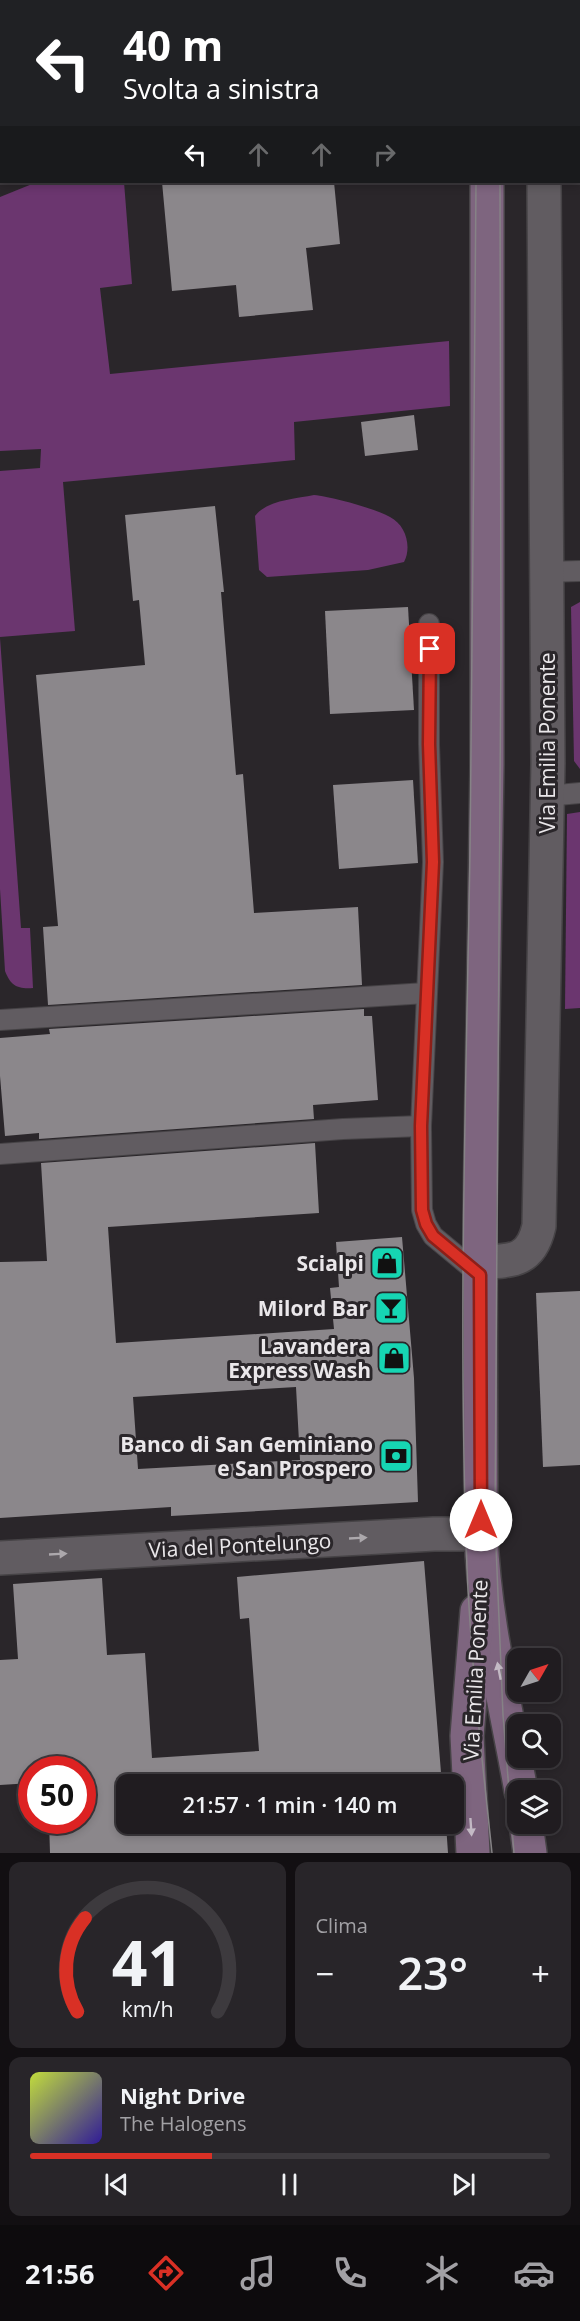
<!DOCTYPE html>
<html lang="it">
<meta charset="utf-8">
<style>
:root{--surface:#201c20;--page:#282529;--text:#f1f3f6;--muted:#a2a1a5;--line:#3d3a3e;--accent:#d93025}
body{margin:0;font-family:"Open Sans",sans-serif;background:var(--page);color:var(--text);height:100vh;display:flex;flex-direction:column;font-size:22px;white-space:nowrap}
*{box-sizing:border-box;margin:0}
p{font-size:20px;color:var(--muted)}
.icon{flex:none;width:33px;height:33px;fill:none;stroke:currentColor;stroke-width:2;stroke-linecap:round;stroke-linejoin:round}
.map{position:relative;height:1853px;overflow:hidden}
.details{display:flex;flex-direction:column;gap:9px;padding:9px;background:#120f12;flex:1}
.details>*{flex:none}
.banner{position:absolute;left:0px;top:0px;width:580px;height:183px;box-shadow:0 3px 9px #0003,0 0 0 2px var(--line);background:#202124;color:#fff;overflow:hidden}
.needle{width:39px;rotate:51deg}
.tools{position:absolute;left:507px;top:1648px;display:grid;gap:12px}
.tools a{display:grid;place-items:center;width:54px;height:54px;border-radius:12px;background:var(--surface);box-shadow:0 3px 9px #0003,0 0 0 2px var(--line);font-size:30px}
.speed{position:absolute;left:18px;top:1756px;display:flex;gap:12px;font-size:30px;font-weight:700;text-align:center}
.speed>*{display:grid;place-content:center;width:78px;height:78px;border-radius:50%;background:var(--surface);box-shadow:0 3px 9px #0003,0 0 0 2px var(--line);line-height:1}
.speed .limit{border:9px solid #d22;background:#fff;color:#111}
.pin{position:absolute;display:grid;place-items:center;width:51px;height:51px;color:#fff;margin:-26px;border-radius:12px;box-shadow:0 3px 9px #0006}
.me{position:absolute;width:66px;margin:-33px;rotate:0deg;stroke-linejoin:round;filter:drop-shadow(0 0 4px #0008)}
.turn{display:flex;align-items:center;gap:21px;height:126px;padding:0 24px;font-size:27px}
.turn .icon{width:78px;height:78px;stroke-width:2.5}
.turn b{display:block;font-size:42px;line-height:51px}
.lanes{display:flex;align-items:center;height:57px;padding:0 24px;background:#0003;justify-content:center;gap:30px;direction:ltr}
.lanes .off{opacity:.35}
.big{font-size:45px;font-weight:600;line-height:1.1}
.details .card{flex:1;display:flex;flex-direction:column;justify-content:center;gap:9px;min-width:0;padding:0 21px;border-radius:12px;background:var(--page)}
.details .dial{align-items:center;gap:0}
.dial svg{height:156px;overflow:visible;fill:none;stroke:var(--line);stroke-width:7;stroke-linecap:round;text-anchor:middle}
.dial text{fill:var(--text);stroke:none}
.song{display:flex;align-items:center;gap:18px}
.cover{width:72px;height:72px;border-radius:9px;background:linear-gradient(135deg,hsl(70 70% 55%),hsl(250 70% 35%))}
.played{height:6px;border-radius:3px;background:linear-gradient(90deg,var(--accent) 35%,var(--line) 35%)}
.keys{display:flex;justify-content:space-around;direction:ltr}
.heat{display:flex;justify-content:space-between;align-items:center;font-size:33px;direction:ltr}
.details .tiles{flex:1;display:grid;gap:9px;grid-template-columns:1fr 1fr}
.card:last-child{grid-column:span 2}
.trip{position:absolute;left:116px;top:1774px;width:348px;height:60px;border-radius:12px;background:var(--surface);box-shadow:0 3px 9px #0003,0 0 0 2px var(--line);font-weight:600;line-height:60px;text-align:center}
.dock{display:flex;height:96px;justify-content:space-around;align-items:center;background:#0d0b0d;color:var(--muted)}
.dock .icon{width:42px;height:42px}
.dock .selected{color:var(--accent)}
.dock b{font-size:27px;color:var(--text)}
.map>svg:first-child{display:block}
</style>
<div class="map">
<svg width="580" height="1853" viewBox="0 0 580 1853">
<rect width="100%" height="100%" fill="#2a262a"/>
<g fill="#6b366f">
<polygon points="37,182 124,182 132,284 100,288 110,374 449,341 450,406 294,422 295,460 63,482 75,631 0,637 0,471 40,468 41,449 0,451 0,197"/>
<path d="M 314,495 C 332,497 374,508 390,517 C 406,525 412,547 404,562 L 368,570 L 267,577 L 259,570 L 255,516 C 267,500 295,499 314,495 Z"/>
<polygon points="580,602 580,769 574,761 571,607"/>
<path d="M 0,638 L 21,928 L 30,928 L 33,988 C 17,989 11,986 5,971 L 0,889 Z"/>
<polygon points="580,812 580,1008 565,1009 567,814"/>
</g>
<g fill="#8b878b" fill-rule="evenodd">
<polygon points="162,182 334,182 340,244 306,248 313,310 239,317 236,285 172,291"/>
<polygon points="414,415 418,450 365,456 361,422"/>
<polygon points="215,506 224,592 221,592 236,775 243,774 254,913 358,907 362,985 48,1005 43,927 58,926 36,675 145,665 139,600 133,601 125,515"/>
<polygon points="408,607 414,710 330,714 325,611"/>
<polygon points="413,780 418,863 339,869 333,785"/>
<polygon points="364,1009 364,1016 372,1016 378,1100 313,1105 314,1119 39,1139 39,1133 5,1136 0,1076 0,1038 50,1034 49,1029"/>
<path d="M 315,1143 L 319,1213 L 108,1227 L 116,1343 L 334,1329 L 330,1288 L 339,1287 L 336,1242 L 402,1237 L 414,1378 L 418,1502 L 171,1516 L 171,1507 L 0,1518 L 0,1262 L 47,1261 L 41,1163 ZM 296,1387 L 300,1460 L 138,1469 L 133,1397 Z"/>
<polygon points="580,1291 580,1465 543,1467 536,1293"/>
<polygon points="424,1561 442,1785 126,1785 126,1824 446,1824 448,1853 50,1853 49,1821 82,1821 82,1770 32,1770 32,1783 0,1785 0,1660 18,1659 13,1584 102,1578 107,1655 145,1653 152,1758 259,1751 249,1618 240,1619 237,1577"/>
</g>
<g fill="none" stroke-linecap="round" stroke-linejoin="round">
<g stroke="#464346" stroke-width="22">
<g id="service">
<polyline points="579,54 580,54"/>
<polyline points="545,572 580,571"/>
<polyline points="429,624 429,744 433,862 421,1126 422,1210 426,1224 433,1236 480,1275"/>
<polyline points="547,796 580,793"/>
<polyline points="0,1020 426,993"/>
<polyline points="0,1154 343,1129 421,1126"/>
</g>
</g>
<g stroke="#464346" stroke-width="36">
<g id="minor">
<polyline points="195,2 198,0"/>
<polyline points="544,2 544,0"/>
<polyline points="0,86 2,86"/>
<path d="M 480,1262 C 512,1261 531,1262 539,1226 L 548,763 L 544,182"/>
<polyline points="0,1558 434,1534 481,1534"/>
</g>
</g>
<g stroke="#464346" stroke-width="36">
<g id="secondary">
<polyline points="488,0 488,2"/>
<path d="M 487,182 L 487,765 L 480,1215 L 481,1534 C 484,1620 506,1706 521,1791"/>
<polyline points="526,1824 530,1853"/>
<polyline points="473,1853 467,1736 477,1611"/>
</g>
</g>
<use href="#service" stroke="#615c61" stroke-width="20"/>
<use href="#minor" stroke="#615c61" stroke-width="33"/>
<use href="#secondary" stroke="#7e657f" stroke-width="33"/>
<g stroke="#868386" stroke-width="1.5">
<polyline points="477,0 477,2"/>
<polyline points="500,0 500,2"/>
<path d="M 476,182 C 473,406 474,630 470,854 C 466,1092 458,1330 467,1568 C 471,1663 482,1758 492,1853"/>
<polyline points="500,182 501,645 495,1522 503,1715 514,1853"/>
</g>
</g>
<defs><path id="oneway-solid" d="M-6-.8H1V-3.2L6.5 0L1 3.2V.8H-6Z" transform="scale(1.5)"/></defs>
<g fill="#aca8ac">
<use href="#oneway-solid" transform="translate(358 1538) rotate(-3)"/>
<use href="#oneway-solid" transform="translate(58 1554) rotate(-3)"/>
</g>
<g fill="#c4bac5">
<use href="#oneway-solid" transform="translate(499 1671) rotate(-101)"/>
<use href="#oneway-solid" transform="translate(471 1827) rotate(86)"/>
</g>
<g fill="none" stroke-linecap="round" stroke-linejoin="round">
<g stroke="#8d1f18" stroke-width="15">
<polyline id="route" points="430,649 429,744 433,862 421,1126 422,1210 426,1224 433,1236 480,1275 481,1520"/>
</g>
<use href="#route" stroke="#d93025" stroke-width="10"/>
</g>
<defs>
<g id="shop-square" transform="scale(1.725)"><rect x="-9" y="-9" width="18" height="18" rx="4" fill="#16d5b3" stroke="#2a262a"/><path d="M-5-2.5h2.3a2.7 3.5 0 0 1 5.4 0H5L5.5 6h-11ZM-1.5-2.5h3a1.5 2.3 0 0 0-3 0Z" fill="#111"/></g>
<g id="bar-square" transform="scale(1.725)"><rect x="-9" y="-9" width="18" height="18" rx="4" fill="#16d5b3" stroke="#2a262a"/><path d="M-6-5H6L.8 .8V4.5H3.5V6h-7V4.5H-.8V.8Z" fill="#111"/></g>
<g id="bank-square" transform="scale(1.725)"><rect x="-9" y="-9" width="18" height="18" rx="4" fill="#16d5b3" stroke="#2a262a"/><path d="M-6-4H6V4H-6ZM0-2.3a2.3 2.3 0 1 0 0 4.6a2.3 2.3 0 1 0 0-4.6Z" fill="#111"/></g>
</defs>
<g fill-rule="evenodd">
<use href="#shop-square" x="387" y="1263"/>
<use href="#bar-square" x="391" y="1308"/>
<use href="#shop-square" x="394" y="1358"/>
<use href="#bank-square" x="396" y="1456"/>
</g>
<g text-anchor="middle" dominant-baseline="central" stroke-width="6" stroke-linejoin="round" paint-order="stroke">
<g font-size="21" fill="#eae7ea" stroke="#2a262a">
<text transform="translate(547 743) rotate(-90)">Via Emilia Ponente</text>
<text transform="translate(240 1545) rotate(-3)">Via del Pontelungo</text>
<text transform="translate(475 1670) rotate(-87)">Via Emilia Ponente</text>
</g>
<g font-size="21" font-weight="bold" fill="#eae7ea" stroke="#2a262a" text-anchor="end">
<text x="364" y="1263">Scialpi</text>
<text x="368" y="1308">Milord Bar</text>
<text x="371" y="1346">Lavandera<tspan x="371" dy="24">Express Wash</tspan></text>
<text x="373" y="1444">Banco di San Geminiano<tspan x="373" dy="24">e San Prospero</tspan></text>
</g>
</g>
</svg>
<div class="tools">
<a><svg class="needle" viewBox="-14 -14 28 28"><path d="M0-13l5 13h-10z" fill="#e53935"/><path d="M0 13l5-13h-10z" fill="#a2a1a5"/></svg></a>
<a><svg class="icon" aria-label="search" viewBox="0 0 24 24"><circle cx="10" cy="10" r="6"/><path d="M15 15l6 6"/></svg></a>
<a><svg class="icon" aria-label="layers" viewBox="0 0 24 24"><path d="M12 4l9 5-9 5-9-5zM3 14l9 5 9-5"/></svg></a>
</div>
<div class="speed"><div class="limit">50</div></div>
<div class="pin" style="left:430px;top:649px;background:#d93025"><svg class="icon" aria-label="arrive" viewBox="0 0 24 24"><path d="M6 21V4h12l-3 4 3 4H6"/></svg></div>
<svg class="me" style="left:481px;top:1520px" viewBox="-20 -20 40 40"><circle r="19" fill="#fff"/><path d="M0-13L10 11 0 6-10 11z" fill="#d93025"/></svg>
<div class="trip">21:57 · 1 min · 140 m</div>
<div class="banner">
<div class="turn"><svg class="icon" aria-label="left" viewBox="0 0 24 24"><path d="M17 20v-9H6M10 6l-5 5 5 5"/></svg><div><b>40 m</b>Svolta a sinistra</div></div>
<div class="lanes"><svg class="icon" aria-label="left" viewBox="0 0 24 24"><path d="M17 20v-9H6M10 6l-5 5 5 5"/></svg><svg class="icon off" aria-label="ahead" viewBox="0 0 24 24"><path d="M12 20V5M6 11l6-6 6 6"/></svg><svg class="icon off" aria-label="ahead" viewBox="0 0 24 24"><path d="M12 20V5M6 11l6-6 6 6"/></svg><svg class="icon off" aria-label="right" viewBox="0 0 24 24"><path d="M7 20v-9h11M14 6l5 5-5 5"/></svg></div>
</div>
</div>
<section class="details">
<div class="tiles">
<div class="card dial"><svg viewBox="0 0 100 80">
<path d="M14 69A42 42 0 1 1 86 69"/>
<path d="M14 69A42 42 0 0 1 18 21" stroke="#d93025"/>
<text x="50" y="56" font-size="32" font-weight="700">41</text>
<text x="50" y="72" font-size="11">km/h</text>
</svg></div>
<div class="card"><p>Clima</p>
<div class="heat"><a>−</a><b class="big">23°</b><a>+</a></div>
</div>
<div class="card">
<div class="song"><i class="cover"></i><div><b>Night Drive</b><p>The Halogens</p></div></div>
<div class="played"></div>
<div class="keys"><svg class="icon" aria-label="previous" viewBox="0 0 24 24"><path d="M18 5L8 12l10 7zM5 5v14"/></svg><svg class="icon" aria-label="pause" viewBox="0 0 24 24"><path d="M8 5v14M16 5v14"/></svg><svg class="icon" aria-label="next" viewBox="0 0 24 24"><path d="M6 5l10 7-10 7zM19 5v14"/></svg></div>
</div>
</div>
</section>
<nav class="dock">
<b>21:56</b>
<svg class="icon selected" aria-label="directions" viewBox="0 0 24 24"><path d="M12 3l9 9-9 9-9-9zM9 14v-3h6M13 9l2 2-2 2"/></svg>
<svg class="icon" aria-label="music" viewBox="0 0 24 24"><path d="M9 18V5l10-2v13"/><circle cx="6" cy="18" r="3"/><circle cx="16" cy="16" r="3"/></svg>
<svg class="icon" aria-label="phone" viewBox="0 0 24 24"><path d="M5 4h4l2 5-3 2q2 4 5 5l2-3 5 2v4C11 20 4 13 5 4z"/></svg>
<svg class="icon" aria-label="climate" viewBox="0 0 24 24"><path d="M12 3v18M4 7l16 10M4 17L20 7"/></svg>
<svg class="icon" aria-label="car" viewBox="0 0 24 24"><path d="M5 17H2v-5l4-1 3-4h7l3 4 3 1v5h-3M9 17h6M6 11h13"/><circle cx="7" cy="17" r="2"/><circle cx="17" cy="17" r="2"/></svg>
</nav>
